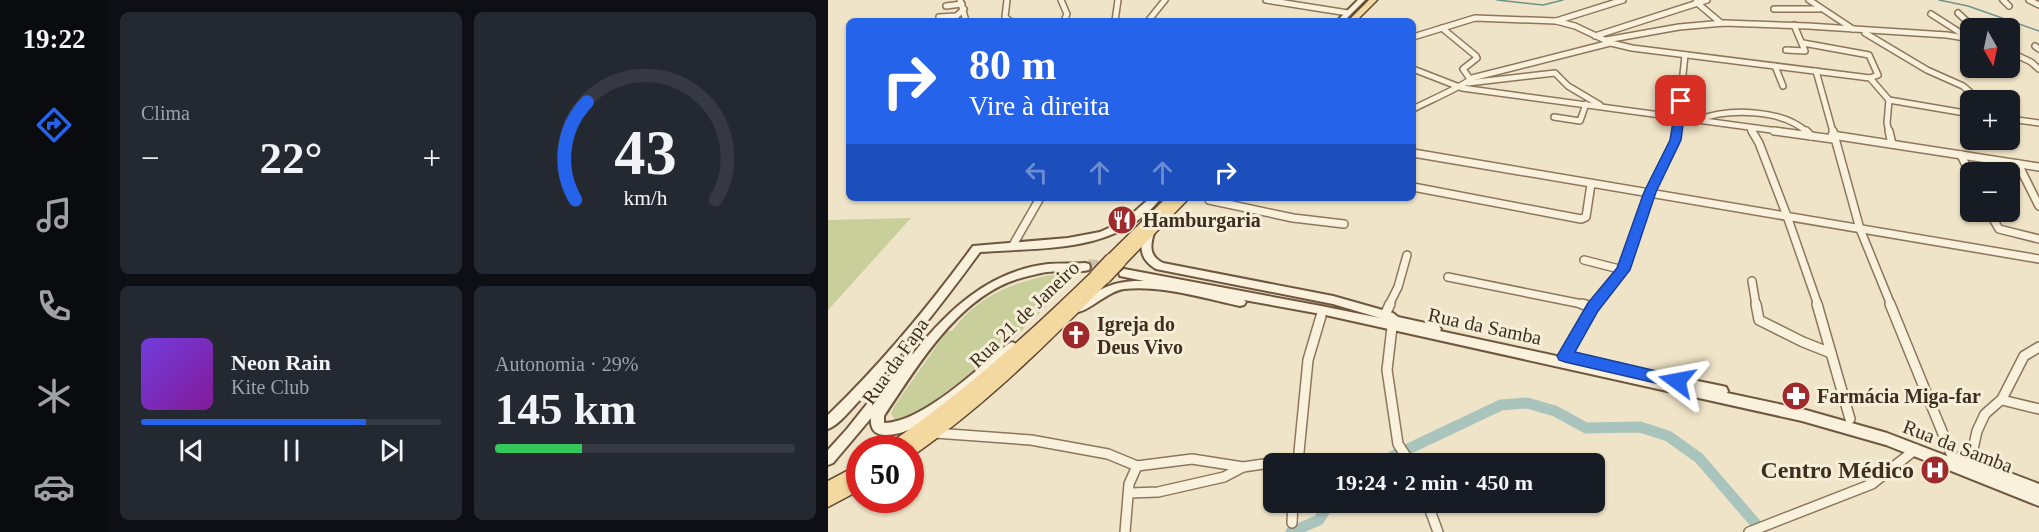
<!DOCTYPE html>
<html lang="pt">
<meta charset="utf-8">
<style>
:root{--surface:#171b24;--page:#242831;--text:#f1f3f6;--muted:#9ea1a6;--line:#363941;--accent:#2563eb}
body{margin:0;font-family:Georgia,serif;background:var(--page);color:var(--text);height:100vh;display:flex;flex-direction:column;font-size:22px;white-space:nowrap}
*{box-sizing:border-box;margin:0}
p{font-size:20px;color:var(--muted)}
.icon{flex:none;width:33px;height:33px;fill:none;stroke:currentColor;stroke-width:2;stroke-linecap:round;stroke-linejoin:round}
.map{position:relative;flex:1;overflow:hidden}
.sheet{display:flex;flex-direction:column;gap:12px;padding:12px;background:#0d0f14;width:720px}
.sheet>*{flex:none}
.guide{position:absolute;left:18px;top:18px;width:570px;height:183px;border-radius:9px;box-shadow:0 2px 4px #0004;background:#2563eb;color:#fff;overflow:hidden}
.needle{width:39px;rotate:171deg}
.controls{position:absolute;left:1132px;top:18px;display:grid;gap:12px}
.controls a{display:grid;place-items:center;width:60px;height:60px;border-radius:9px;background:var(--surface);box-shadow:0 2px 4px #0004;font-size:30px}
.speed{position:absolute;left:18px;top:435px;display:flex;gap:12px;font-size:30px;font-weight:700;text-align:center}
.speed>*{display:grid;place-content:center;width:78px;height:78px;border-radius:50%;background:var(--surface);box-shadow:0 2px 4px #0004;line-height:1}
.speed .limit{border:9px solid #d22;background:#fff;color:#111}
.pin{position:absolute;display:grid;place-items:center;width:51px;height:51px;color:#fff;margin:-26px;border-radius:12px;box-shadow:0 3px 9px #0006}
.me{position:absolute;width:66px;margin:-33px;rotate:283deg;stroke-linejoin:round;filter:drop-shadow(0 0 4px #0008)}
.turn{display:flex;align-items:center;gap:21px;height:126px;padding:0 24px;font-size:27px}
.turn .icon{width:78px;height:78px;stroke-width:2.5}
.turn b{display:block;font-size:42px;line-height:51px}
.lanes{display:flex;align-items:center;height:57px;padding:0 24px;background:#0003;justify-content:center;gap:30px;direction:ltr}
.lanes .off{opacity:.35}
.big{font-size:45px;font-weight:700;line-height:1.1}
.sheet .widget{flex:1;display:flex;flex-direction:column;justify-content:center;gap:9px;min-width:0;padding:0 21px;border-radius:9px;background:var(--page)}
.sheet .dial{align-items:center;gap:0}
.dial svg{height:156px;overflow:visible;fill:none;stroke:var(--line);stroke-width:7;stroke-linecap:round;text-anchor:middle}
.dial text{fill:var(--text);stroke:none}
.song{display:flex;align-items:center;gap:18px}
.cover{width:72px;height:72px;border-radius:9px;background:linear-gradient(135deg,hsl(260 70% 55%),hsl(290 70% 35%))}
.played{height:6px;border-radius:3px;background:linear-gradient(90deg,var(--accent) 75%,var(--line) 75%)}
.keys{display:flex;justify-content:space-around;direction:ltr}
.heat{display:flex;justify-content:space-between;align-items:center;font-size:33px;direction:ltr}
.charge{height:9px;border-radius:4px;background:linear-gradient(90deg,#34c759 29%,var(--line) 0)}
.sheet .tiles{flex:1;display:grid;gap:12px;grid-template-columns:repeat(2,1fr)}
.trip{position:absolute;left:435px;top:453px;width:342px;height:60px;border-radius:9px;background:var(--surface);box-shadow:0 2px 4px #0004;font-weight:700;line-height:60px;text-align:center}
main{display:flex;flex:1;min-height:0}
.tabs{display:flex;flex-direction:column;width:108px;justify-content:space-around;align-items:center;background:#090b0e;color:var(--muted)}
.tabs .icon{width:42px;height:42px}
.tabs .current{color:var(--accent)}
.tabs b{font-size:27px;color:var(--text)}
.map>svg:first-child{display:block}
</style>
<main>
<nav class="tabs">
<b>19:22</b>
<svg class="icon current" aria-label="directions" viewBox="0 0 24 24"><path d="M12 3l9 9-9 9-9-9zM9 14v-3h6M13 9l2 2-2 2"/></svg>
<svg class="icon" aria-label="music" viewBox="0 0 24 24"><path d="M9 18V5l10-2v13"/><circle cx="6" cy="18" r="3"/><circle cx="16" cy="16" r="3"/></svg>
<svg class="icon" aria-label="phone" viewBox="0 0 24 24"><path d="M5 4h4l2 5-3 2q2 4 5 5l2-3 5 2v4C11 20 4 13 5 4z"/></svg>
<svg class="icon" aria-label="climate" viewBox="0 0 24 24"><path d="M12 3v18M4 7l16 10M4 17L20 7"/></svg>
<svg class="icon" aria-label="car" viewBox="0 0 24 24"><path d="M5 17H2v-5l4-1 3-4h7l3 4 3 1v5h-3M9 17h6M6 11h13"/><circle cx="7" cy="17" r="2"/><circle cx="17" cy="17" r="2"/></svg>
</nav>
<section class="sheet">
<div class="tiles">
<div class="widget"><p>Clima</p>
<div class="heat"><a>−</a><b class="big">22°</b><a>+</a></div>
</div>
<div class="widget dial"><svg viewBox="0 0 100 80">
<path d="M14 69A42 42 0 1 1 86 69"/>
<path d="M14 69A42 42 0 0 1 20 19" stroke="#2563eb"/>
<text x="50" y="56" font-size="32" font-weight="700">43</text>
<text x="50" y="72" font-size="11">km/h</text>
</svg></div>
<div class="widget">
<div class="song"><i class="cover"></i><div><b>Neon Rain</b><p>Kite Club</p></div></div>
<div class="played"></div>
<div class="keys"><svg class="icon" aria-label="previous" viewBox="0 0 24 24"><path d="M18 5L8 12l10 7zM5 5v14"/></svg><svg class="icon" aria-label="pause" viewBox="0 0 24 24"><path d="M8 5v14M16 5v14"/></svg><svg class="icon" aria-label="next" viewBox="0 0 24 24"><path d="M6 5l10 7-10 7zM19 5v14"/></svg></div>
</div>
<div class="widget"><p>Autonomia · 29%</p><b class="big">145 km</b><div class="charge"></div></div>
</div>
</section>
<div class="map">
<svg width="1211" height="532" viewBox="0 0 1211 532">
<rect width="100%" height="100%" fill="#f0e4c8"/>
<g fill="#c9cf9b">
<polygon points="83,218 1,309 0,309 0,220"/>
<path d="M 255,270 L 179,345 L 88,415 L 76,421 L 68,422 L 63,413 L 67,405 L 119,331 L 124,331 C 156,287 205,276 255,270 Z"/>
</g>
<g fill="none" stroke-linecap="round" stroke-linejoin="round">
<g stroke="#6f938a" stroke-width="1.5">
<polyline points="669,0 715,5 735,0"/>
<polyline points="1111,0 1140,6 1211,31"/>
</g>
<g stroke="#a9c4bc" stroke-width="11">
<polyline points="578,450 673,405 699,403 727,411 758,428 812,427 840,436 871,458 928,524"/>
<polyline points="550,464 575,451"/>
<polyline points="463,532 491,520 502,502"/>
</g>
<polyline stroke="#ccc0a6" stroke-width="10" stroke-dasharray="10 4.5" stroke-linecap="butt" points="260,264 283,267"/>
<g stroke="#8d765c" stroke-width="8">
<g id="street-far2">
<polyline points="132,0 138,21"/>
<polyline points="179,0 177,17 182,21"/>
<polyline points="233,0 239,14 236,21"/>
<polyline points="438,0 520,13"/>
<polyline points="981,0 1025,29"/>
<polyline points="1175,0 1181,6"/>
<polyline points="1201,0 1211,5"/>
<polyline points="868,2 893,23"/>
<polyline points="118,6 134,4"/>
<polyline points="946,9 991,9"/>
<polyline points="1130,13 1146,28"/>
<polyline points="1103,14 1139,37"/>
<polyline points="111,17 128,16"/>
<polyline points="123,21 136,9"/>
<polyline points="287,21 290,0"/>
<polyline points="320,21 337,0"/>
<polyline points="728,21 795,0"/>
<polyline points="614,28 648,56 649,58 635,69 642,79"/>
<polyline points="1037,33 1099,70 1135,86 1151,100"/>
<polyline points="767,36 879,0"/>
<polyline points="585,37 647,18 728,21 747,26 783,43 804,48 1042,78 1061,100 1143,114"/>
<polyline points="778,40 851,27 896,23 980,26 1119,35 1143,39"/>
<polyline points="975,43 1041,55 1050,75 1042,78"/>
<polyline points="1207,46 1211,49"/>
<polyline points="958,50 977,51 966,25"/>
<polyline points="1182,52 1203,62 1211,69"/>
<polyline points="947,66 955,86"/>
<polyline points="585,69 634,88 957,132"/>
<polyline points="988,71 1005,132"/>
<polyline points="640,83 727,73 740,86 772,105"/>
<polyline points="1061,100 1059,123 1061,132"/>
<path d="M 585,109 C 596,103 638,85 644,78 L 782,43"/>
<polyline points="726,117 752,121 758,104"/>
<polyline points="1182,119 1211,123"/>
<path d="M 870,120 C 900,108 954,109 979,132"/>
<polyline points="922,128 925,132"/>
<polyline points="849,132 857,55"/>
</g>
</g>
<g stroke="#8d765c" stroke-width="10">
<g id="street-far1">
<polyline points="924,131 931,143 959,216 990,305"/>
<polyline points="946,131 1005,139"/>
<polyline points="978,131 983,136"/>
<polyline points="1005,131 1032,229 1063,305"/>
<polyline points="1061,131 1064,144"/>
<polyline points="1004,135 1211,167"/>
<polyline points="585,153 1211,259"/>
<polyline points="1133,155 1143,176"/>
<polyline points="1190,164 1211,206"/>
<polyline points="585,187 753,219 758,217 763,184"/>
<polyline points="381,200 465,218 516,224"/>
<polyline points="1161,212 1171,229 1211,239"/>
<polyline points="185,245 212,198"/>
<polyline points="756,260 795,270"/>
<polyline points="620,277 759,305"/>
<polyline points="924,281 928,305"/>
<polyline points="561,305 570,287 579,255"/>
<polyline points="766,305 795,270 822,192 848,140 849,131"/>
</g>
</g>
<g stroke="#8d765c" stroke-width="12">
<g id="street">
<polyline points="754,304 765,307"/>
<polyline points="928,304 931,320 975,342 1003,353"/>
<polyline points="989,304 1022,419"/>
<polyline points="1062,304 1124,456"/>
<polyline points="557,315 562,304"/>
<polyline points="564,327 559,370 570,444 583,464"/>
<polyline points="737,356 768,304"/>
<polyline points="1174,400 1211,409"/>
<polyline points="107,433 203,440 280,454 309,466 364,459 415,467"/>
<polyline points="470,462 480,360 493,316"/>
<polyline points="1142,463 1149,431 1157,414 1174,399 1196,356 1211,347"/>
<polyline points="302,493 330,492 396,477 415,467 470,459"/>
<polyline points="599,502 610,532"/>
<polyline points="464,523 465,502"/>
<polyline points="297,532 301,484 309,466"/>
<polyline points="921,532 1044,484 1088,449"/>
</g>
</g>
<g stroke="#6f573f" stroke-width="4">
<g id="secondary">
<polygon points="530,0 537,0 516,21 509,21"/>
<path d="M 322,198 L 333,198 C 289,254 215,247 152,252 C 114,304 75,354 31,401 C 22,410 12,424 0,429 L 0,415 C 54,363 101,306 145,246 L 240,238 L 272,232 L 296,221 Z"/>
<path d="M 321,230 L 326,233 C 322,246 321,256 335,263 L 505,296 L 565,313 L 570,317 L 611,326 L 613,329 L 612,331 L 844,381 L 846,378 L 850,377 L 894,386 L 898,387 L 900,391 L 899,393 L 974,409 L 1059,433 L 1124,458 L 1125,455 L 1130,453 L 1211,484 L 1211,506 L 1058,445 L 974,421 L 493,314 L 416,300 L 418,302 L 416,305 L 412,306 C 375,298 334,285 296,289 C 279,291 257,315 246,312 L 244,309 L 246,306 C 271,289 285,280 316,281 L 292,276 L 291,273 L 296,269 L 493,306 L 552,318 L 505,304 L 328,269 C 313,260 311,249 316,233 Z"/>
<path d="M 257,263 L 261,264 L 262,267 L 261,270 C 247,273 233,270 219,272 C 211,273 201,276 193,278 C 131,295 89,367 56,416 L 56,423 C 94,423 150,368 180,344 L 184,342 L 188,344 L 190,347 L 188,350 C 158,376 98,435 58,435 C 47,435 42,429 43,418 L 5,463 L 0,465 L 0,450 L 19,429 L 78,355 L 85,354 C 120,310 161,271 220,264 C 232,263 245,264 257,263 Z"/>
</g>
</g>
<g stroke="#5b4430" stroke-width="3">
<g id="primary">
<polygon points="541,0 549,0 528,21 520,21"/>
<polygon points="338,198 361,198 296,265 292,266 286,262 279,262 277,259 279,256"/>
<path d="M 268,271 L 274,275 L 281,275 L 283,278 L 281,281 C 220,343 159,404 87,454 L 82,456 L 82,448 L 60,448 L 62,443 C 135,393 200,334 264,272 Z"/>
<polygon points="32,464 32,490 0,507 0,481"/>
</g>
</g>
<use href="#street-far2" stroke="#faf1dc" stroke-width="5"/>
<use href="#street-far1" stroke="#faf1dc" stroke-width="7"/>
<use href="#street" stroke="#faf1dc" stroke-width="9"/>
<use href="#secondary" fill="#faf1dc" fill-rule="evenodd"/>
<use href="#primary" fill="#f3d9a0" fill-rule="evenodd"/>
<g stroke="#5b4430" stroke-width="14" stroke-linecap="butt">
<g id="primary-bridge">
<polyline points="268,275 283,259"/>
<polyline points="277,278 292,262"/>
</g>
</g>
<use href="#primary-bridge" stroke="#f3d9a0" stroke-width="11"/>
</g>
<polygon fill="#2563eb" stroke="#184099" stroke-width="1.5" points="849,98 858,101 853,140 828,192 802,270 770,311 747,352 854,377 857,381 854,386 849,388 737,362 731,360 729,356 760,303 789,268 816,192 842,140"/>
<defs>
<g id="restaurant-disc" transform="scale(1.5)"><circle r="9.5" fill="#9e2a2b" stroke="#f7eed8"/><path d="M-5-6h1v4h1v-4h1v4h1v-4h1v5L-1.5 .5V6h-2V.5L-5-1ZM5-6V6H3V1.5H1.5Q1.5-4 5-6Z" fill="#fff"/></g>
<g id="church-disc" transform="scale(1.5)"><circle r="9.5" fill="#9e2a2b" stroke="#f7eed8"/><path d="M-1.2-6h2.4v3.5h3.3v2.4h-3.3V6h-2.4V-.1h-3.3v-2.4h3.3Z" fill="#fff"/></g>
<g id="pharmacy-disc" transform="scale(1.5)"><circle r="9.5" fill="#9e2a2b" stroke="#f7eed8"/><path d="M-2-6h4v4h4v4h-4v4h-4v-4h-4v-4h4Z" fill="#fff"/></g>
<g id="hospital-disc" transform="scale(1.5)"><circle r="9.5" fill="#9e2a2b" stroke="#f7eed8"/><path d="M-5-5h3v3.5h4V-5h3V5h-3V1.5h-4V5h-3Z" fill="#fff"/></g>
</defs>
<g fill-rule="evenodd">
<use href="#restaurant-disc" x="294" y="220"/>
<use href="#church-disc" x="248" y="335"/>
<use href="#pharmacy-disc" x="968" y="396"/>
<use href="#hospital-disc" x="1107" y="470"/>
</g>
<g text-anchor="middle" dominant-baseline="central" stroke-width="6" stroke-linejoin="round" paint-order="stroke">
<g font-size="20" font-weight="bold" fill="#3d2e20" stroke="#f7eed8" text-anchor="start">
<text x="315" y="220">Hamburgaria</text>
<text x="269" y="324">Igreja do<tspan x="269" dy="23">Deus Vivo</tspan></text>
<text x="989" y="396">Farmácia Miga-far</text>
</g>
<g font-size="20" fill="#3d2e20" stroke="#f7eed8">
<text transform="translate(196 314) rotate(-44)">Rua 21 de Janeiro</text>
<text transform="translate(657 326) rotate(12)">Rua da Samba</text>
<text transform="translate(67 361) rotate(-55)">Rua da Fapa</text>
<text transform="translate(1130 446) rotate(21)">Rua da Samba</text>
</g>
<g font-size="24" font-weight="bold" fill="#3d2e20" stroke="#f7eed8" text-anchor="end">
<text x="1086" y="470">Centro Médico</text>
</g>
</g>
</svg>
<div class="controls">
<a><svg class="needle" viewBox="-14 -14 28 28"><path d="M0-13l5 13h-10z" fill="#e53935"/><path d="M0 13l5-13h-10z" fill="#9ea1a6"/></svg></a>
<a>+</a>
<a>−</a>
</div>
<div class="speed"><div class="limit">50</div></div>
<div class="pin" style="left:853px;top:101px;background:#d93025"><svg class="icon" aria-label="arrive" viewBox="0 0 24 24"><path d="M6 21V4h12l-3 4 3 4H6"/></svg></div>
<svg class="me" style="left:849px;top:381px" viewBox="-20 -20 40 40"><path d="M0-17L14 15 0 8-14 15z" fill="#2563eb" stroke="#fff" stroke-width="4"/></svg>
<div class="trip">19:24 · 2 min · 450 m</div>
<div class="guide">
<div class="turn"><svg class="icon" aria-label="right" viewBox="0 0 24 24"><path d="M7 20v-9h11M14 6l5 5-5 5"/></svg><div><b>80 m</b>Vire à direita</div></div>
<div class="lanes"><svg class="icon off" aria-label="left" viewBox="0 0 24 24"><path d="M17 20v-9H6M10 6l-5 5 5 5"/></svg><svg class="icon off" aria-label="ahead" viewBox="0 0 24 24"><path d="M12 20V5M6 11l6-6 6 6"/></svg><svg class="icon off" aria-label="ahead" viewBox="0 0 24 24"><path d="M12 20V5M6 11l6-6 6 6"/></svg><svg class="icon" aria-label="right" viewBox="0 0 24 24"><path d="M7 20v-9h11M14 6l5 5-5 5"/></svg></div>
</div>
</div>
</main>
